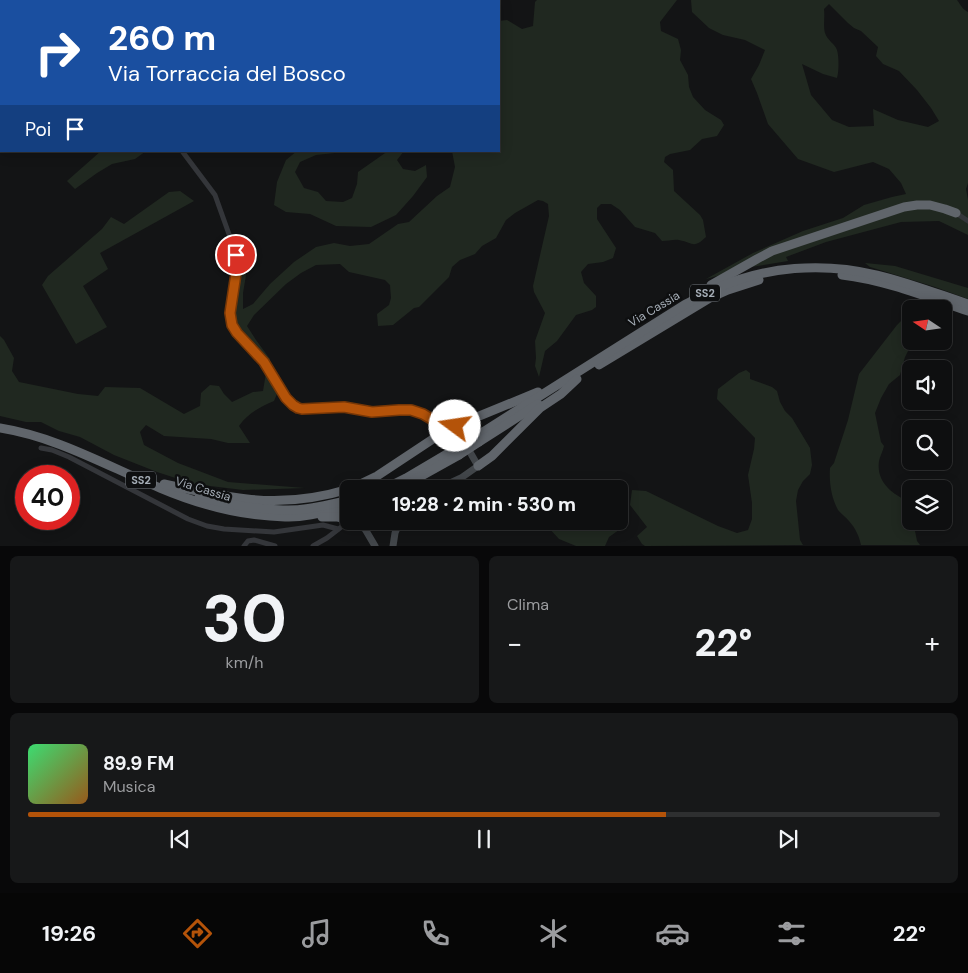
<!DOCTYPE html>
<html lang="it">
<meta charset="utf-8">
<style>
:root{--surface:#0e0f10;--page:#171819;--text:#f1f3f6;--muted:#9b9c9f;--line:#2e2f30;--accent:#b45309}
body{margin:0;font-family:"DM Sans",sans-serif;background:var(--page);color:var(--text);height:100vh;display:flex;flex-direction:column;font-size:19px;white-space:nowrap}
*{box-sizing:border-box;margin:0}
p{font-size:16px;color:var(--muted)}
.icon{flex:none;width:28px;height:28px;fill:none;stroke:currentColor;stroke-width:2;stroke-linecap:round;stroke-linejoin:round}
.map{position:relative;height:546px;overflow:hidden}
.drawer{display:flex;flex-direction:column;gap:10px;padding:10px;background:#080809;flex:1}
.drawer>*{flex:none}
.guide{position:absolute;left:0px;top:0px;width:500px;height:152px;box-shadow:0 2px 12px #0003,0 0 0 1px var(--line);background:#1a4fa0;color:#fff;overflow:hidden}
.needle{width:32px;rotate:283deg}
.tools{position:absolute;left:902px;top:300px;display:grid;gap:10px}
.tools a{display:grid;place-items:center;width:50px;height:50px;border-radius:8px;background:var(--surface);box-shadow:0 2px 12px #0003,0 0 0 1px var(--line);font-size:25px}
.speed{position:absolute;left:15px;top:465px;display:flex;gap:10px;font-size:25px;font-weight:700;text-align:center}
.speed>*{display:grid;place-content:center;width:65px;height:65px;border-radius:50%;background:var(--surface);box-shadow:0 2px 12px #0003,0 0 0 1px var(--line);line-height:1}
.speed .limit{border:8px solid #d22;background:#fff;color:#111}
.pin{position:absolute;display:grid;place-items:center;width:42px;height:42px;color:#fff;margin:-21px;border:2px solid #fff;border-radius:50%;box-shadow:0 1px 5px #0007}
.me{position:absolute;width:55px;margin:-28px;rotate:284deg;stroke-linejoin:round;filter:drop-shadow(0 0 4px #0008)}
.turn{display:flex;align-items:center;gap:18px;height:105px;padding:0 25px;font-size:22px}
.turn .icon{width:65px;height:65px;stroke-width:2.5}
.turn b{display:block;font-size:35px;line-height:42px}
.then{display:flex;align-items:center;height:48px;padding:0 25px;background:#0003;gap:10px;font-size:19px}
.big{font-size:38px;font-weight:800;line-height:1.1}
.drawer .widget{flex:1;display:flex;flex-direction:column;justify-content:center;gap:8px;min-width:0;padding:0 18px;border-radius:8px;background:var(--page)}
.drawer .dial{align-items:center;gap:0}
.dial b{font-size:65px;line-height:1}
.song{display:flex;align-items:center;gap:15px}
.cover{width:60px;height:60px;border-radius:8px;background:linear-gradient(135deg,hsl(140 70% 55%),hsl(30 70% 35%))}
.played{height:5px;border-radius:2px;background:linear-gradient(90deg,var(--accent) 70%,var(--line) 70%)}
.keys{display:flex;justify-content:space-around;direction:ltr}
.heat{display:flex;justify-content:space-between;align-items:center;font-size:28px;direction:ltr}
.drawer .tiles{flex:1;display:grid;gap:10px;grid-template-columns:1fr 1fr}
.widget:last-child{grid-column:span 2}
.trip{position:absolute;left:340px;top:480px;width:288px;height:50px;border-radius:8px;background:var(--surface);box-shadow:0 2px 12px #0003,0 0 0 1px var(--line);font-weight:800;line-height:50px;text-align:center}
.tabs{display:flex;height:80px;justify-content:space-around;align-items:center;background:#060606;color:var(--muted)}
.tabs .icon{width:35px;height:35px}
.tabs .selected{color:var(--accent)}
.tabs b{font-size:22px;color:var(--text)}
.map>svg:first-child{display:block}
</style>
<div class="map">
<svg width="968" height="546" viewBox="0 0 968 546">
<rect width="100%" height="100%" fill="#131415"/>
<g fill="#202820" fill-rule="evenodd">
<polygon points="0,0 209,0 209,1 1,1 1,33 0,31"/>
<path d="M 537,0 L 677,0 L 660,22 L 661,31 L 678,39 L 681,50 L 680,60 L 688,75 L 689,87 L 693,97 L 705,110 L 721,120 L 724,125 L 717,136 L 702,139 L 690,150 L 670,154 L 665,157 L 664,162 L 673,170 L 674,191 L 700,215 L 703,220 L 706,237 C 693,249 694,243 679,240 C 674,239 668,241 662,241 L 655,233 L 635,227 L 620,210 L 611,204 L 601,204 L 597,208 L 597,219 L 616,248 L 613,258 L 603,262 L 588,264 L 581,272 L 584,283 L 596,296 L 596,307 L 592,310 L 576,315 L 557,341 L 545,351 L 539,377 L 535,366 L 536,358 L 535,341 L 545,313 L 534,292 L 533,286 L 549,216 L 548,204 L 543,201 L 538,200 L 515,213 L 506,220 L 496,238 L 482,246 L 475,254 L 460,260 L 452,267 L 449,277 L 419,307 L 414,308 L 393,325 L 378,326 L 377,314 L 389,305 L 391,298 L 390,285 L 385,280 L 349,272 L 340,264 L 316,265 L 301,273 L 286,284 L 254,315 L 247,326 L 256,340 L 270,359 L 267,361 C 258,353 239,337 235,327 C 228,311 237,276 241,258 L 247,269 L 243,293 L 243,309 L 253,304 L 270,284 L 294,262 L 316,247 L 334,243 L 350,246 L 369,244 L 398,224 L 409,222 L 437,196 L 450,187 L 455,167 L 452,151 L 499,151 L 499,21 L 507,20 L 522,29 L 533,26 L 535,2 Z"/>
<path d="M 691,0 L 957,0 C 960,4 963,10 968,12 L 968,183 L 966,189 L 968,200 L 968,235 L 939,221 L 901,222 L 826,242 L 786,257 L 788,261 L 751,267 L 706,279 L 753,253 L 803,231 L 843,218 L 864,205 L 892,197 L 906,194 L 901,183 L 889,169 L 873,162 L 834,172 L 798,159 L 768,124 L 757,93 L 751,79 L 759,65 L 765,50 L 745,40 L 723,35 L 709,28 L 692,12 ZM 829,4 L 848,23 L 854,28 L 861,31 L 878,47 L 876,56 L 883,64 L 899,71 L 917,90 L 931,108 L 939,121 L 928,127 L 898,120 L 873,109 L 874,126 L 849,127 L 832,120 L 811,95 L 802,64 L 823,74 L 837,78 C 839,71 839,57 837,50 C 835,44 827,40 825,33 C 823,26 825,17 824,9 Z"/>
<polygon points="101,151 146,151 135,159 112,164 97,173 75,189 67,181"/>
<polygon points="297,151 343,151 344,152 316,155 300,162 295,172 304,188 318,192 326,201 343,202 352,198 357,184 358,172 388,151 404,151 397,160 403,169 415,171 426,165 427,177 413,196 396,215 371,227 336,226 310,214 286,212 274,205 277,182 286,160"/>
<polygon points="180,191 194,201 100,253 108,269 83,286 107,327 76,344 42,285 48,276 102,229 111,217 124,224 169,192"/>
<polygon points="865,263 895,266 968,288 968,299 935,287 870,267"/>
<path d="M 911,317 L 911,341 L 913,341 L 905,357 L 900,375 L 889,384 L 881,398 L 875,413 L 881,442 L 884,446 C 883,451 880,456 879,461 C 876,482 892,494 908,501 L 911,511 L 911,521 L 913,521 L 917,541 L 920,545 L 861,545 C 859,536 856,529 849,521 C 846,517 841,514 838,510 C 831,497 829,482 830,468 L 834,463 L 848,420 L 859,374 L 897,325 L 903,319 Z"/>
<path d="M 0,336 L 4,340 L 14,358 L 12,371 L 19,382 L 78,394 L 98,396 L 105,387 L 140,388 L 184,414 L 200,406 L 201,393 L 210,385 L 219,386 L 224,394 L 232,402 L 253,392 L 263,391 L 266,373 L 279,389 L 274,401 C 260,407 248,413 239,426 L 250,443 L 228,443 L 211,439 L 164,436 L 146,425 L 140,432 L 144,445 L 178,463 L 228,482 L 305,488 L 243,490 L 194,484 L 157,472 L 114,455 L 80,437 L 59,431 L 41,422 L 26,422 L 0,416 Z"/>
<polygon points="746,370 750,373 750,379 772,387 777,391 780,402 785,411 792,418 810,448 812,465 810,474 803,481 798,490 796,501 800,540 803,545 645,546 642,544 637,536 647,527 630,505 632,490 646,491 718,526 737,533 748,530 752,519 752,503 748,475 754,449 755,438 717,399 718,389 739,373"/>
<polygon points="619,520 622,520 623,527 609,537 605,546 576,546 559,539 548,527 537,521 619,521"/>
</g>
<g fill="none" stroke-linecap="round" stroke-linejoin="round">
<g stroke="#34363a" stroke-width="5">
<polyline points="275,1 275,0"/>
<polyline points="182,151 215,195 235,251 237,267 230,313 232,325 237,333 264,362 290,403 296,407 302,409 344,407 372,411 408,410 417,412 428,417 437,422 445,431"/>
<polyline points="956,213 968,221"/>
<polyline points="41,448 52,450 69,457 188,519 207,526 224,529 274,532 323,525 338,529"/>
<polyline points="244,546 248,541 254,540 275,546"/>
<polyline points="313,546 327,538 349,521"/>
</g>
<g stroke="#42464a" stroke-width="7">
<polyline points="437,489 461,478 478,466 455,426 445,431"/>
<polyline points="353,521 365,529 375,546"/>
<polyline points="393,546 395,533 400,521"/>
</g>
<g stroke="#60656b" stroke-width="9">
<path d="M 842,275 C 885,280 927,297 968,311"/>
<polyline points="711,285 757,259 772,251 904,207 917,205 930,205 945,209 956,213"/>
<polyline points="599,365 710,298 728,290 759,280"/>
<polyline points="455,426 538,392"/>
<path d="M 0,428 C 57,437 107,466 160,488 C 200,505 242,516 285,517 C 306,518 328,511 349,506"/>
<path d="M 475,437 L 684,305 C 694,300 704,294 715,289 C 765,266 823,262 877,275 C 907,282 938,294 968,304"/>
<polyline points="479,442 538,404"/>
<polyline points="478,466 492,456 540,408 561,394 577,379"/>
<path d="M 164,484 C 191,490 219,496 247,499 C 281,503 316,499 349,489"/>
<polyline points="350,489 377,476 445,431"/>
<polyline points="384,489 406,478 455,449"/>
<polyline points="398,489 459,455"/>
<path d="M 199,497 C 226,504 255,509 283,510 C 303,511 322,506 341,502"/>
<polyline points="322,517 337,517 349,520"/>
</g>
<g stroke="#60656b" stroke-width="9">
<polyline points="455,449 475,437"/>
<polyline points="459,455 479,442"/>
</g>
</g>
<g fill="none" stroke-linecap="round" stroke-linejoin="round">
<g stroke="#753606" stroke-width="12">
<polyline id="route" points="236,255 237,267 230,313 232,325 237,333 264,362 286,398 293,405 298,408 302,409 344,407 372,412 399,410 411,410 423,414 433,420 445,431 455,426"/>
</g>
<use href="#route" stroke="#b45309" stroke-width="9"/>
</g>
<g text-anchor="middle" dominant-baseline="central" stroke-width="5" stroke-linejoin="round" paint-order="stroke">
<g fill="#0e0f10" stroke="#787e84" stroke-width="1">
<rect x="690" y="284.5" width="30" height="17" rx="4"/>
<rect x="126" y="471.5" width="30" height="17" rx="4"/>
</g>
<g font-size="11" font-weight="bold" fill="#a5adb6">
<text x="705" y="293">SS2</text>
<text x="141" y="480">SS2</text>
</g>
<g font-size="12" fill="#a5adb6" stroke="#0e0f10">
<text transform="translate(654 309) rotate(-31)">Via Cassia</text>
<text transform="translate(203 489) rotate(17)">Via Cassia</text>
</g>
</g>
</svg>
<div class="tools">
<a><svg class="needle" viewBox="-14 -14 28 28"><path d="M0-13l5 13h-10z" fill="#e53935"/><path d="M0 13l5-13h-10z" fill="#9b9c9f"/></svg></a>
<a><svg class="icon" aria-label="sound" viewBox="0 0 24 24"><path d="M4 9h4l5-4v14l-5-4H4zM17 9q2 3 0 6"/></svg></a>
<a><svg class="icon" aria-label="search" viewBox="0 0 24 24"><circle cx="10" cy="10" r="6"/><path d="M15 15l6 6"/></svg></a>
<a><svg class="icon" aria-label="layers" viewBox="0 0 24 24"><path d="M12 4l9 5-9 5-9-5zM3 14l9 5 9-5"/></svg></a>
</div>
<div class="speed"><div class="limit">40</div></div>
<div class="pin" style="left:236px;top:255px;background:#d93025"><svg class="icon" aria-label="arrive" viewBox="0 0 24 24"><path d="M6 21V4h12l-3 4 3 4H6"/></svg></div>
<svg class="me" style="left:455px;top:426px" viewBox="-20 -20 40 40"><circle r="19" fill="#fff"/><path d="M0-13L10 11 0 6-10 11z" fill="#b45309"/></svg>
<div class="trip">19:28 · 2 min · 530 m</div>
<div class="guide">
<div class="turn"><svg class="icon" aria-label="right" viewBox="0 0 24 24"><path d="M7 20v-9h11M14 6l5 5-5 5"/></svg><div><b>260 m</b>Via Torraccia del Bosco</div></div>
<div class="then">Poi<svg class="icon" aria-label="arrive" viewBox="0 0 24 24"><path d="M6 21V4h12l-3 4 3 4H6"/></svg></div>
</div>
</div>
<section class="drawer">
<div class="tiles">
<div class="widget dial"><b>30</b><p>km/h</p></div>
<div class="widget"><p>Clima</p>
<div class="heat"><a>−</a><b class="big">22°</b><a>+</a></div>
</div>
<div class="widget">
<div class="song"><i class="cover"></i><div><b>89.9 FM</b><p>Musica</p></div></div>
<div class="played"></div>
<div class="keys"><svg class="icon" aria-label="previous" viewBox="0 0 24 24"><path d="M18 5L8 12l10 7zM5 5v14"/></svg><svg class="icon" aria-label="pause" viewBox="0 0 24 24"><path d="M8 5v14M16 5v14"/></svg><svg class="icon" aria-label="next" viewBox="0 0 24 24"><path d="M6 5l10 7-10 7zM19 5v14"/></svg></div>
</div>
</div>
</section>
<nav class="tabs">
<b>19:26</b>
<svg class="icon selected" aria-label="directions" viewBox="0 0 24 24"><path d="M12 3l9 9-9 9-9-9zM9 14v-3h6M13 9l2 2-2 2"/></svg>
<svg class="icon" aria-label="music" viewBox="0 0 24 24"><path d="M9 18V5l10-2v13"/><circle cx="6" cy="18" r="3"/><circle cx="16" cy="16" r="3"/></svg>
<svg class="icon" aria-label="phone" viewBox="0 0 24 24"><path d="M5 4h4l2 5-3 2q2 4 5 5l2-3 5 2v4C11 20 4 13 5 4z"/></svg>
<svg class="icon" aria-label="climate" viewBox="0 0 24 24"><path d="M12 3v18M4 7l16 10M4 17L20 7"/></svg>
<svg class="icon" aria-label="car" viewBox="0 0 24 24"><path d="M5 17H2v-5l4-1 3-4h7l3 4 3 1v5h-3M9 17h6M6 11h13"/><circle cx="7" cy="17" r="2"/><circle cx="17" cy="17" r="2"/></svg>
<svg class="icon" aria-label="filters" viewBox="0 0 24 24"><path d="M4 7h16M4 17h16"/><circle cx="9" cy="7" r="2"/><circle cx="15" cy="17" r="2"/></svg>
<b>22°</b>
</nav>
